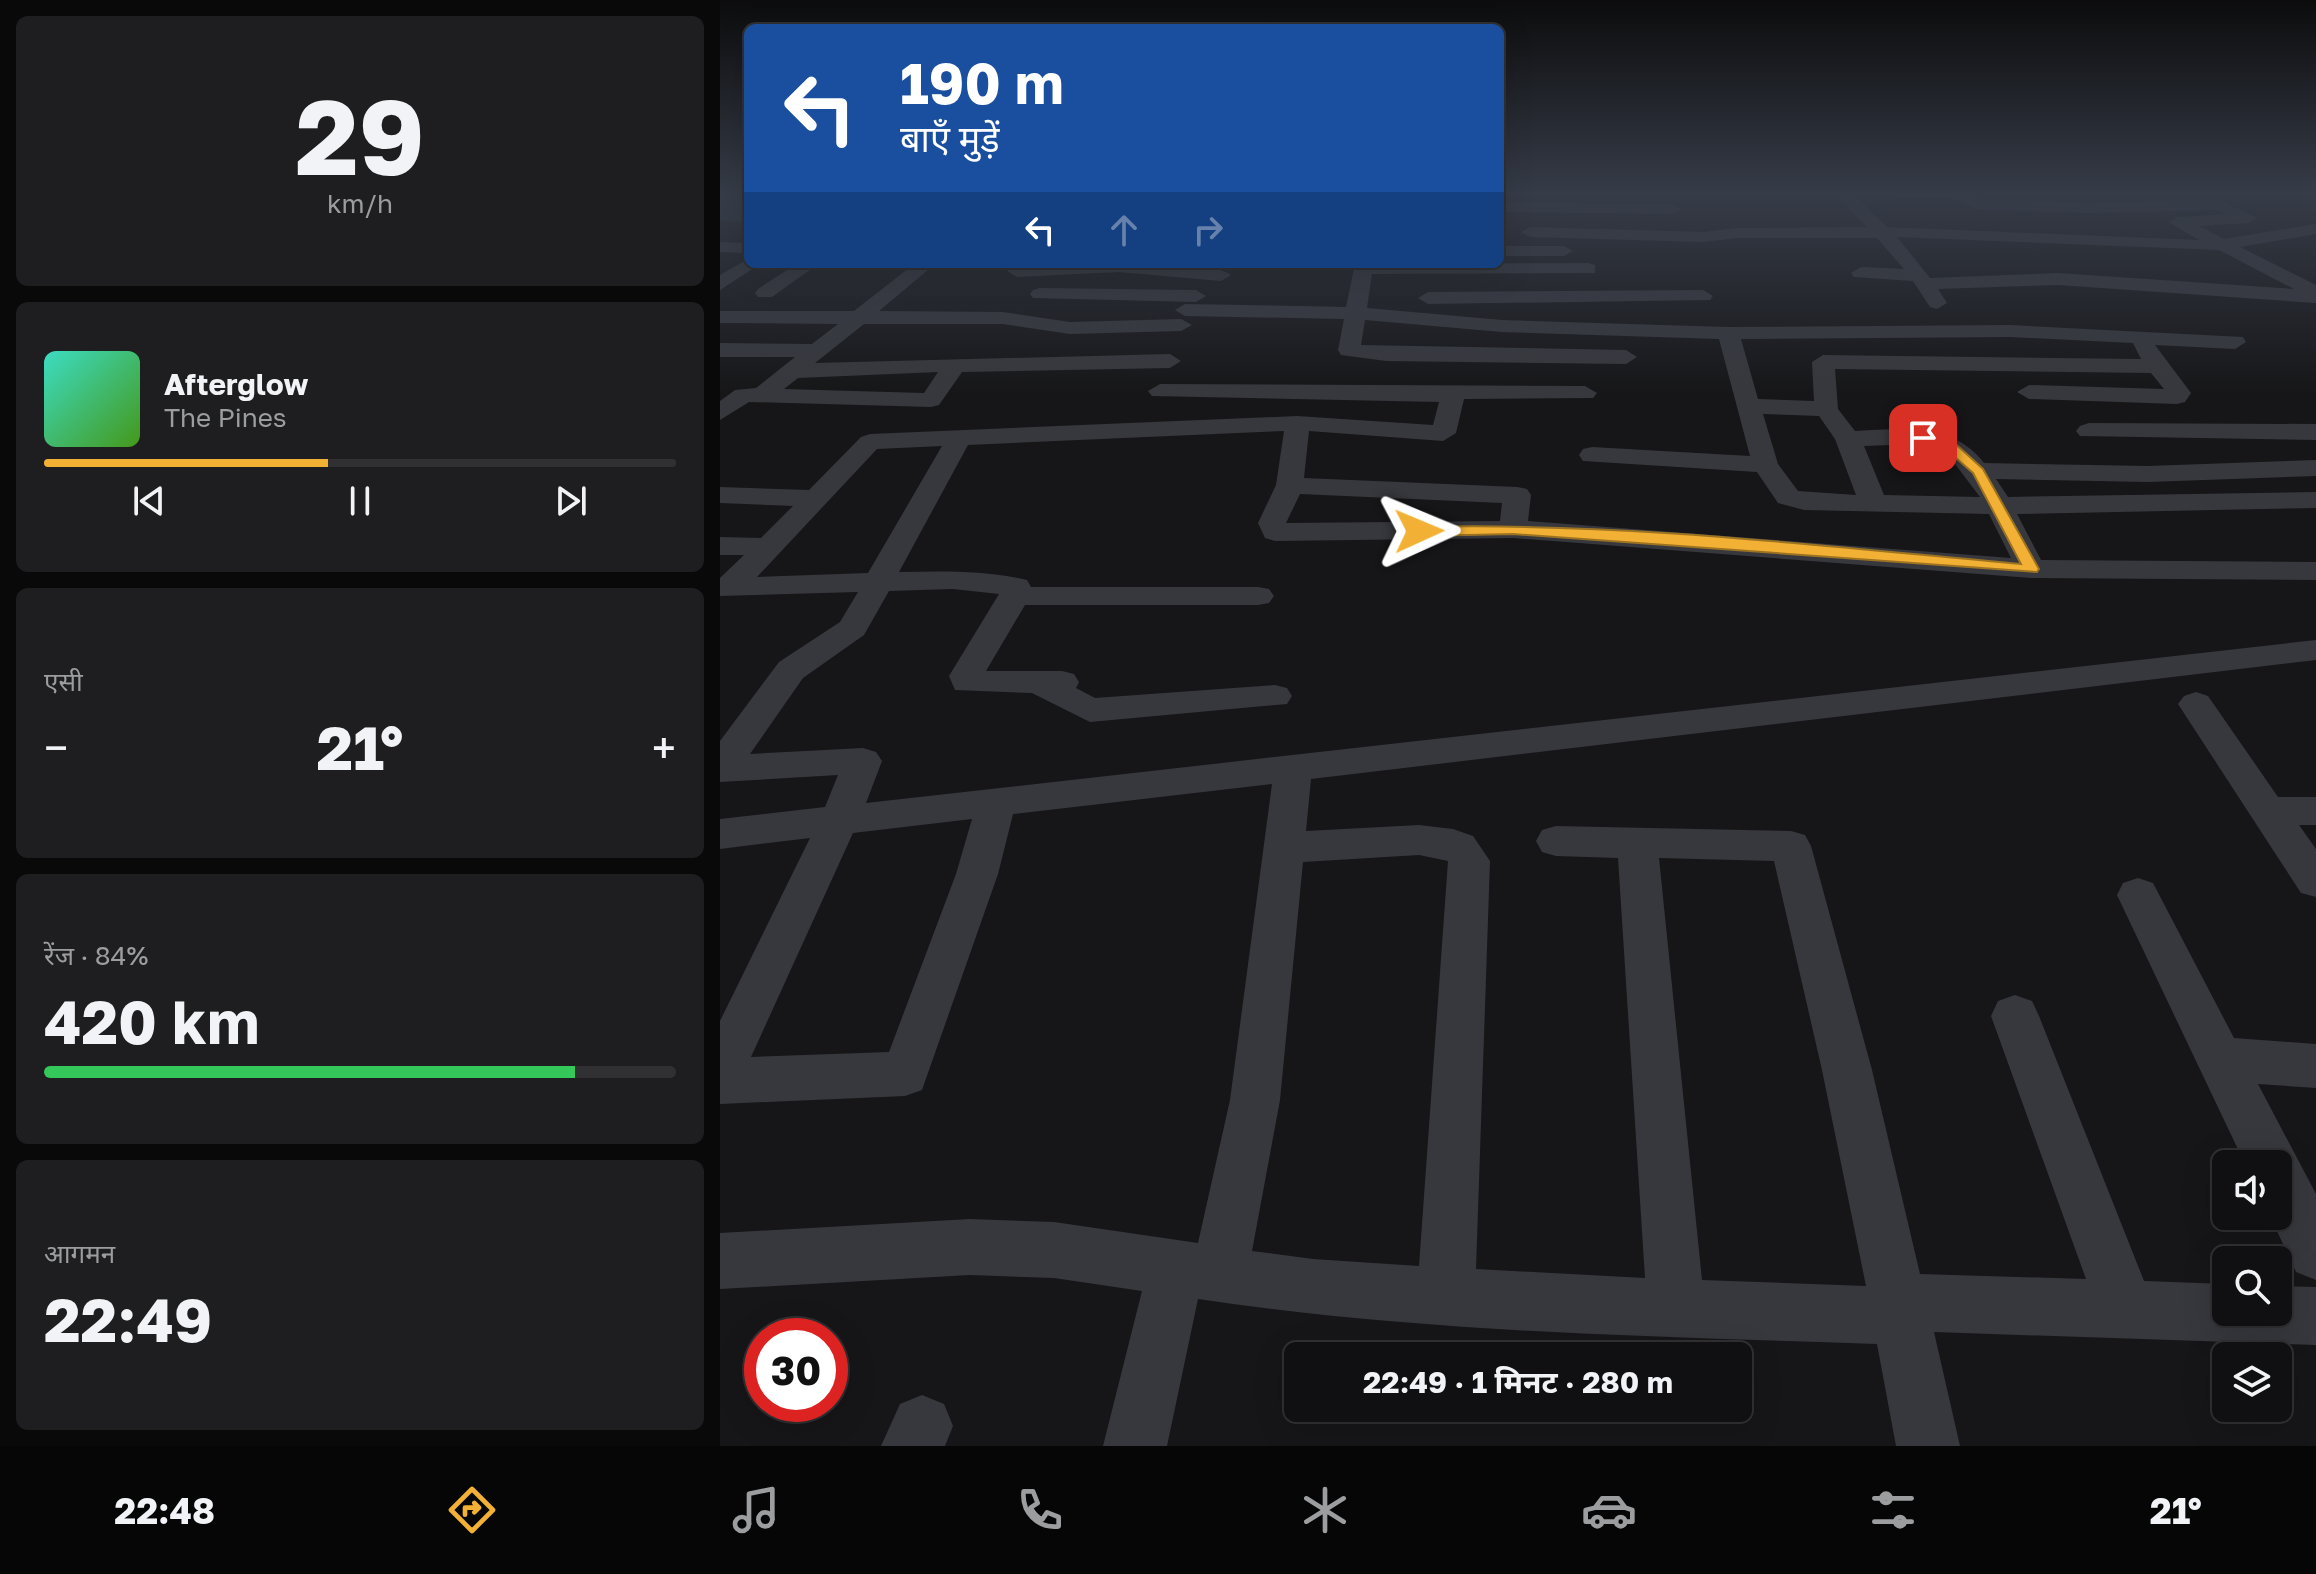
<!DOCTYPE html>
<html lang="hi">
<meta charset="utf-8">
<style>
:root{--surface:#101012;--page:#1e1e20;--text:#f1f3f6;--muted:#9c9d9f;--line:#303032;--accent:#f2b134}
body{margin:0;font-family:"Golos Text","Noto Sans Devanagari",sans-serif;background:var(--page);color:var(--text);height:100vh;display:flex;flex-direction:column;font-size:30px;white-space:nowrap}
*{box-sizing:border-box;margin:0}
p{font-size:26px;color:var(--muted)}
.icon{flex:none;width:44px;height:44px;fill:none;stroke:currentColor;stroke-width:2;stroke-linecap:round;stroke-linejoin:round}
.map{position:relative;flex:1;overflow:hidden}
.drawer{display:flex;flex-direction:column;gap:16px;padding:16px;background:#09090a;width:720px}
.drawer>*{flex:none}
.banner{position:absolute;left:24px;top:24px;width:760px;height:244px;border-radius:12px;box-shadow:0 8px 32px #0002,0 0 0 2px var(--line);background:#1a4fa0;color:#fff;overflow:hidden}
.fabs{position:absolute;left:1492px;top:1150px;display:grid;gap:16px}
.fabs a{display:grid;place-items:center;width:80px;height:80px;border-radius:12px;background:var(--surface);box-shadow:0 8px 32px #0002,0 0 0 2px var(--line);font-size:40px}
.speed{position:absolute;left:24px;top:1318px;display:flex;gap:16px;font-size:40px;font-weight:700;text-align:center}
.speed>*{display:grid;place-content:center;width:104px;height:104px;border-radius:50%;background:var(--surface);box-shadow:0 8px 32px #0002,0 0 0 2px var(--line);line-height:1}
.speed .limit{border:12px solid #d22;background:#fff;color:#111}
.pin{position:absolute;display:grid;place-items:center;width:68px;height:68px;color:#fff;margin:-34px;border-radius:16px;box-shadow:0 4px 12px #0006}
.me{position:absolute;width:88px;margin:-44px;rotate:89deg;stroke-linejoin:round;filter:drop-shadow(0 0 6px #0008)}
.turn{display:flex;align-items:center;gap:28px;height:168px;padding:0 24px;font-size:36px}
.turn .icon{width:104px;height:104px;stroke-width:2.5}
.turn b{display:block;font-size:56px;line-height:68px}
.lanes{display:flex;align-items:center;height:76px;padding:0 24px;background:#0003;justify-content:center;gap:40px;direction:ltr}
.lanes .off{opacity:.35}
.big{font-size:60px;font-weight:700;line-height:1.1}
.drawer .tile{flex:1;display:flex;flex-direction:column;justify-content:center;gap:12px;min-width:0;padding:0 28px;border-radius:12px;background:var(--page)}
.drawer .dial{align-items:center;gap:0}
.dial b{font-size:104px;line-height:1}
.song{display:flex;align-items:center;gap:24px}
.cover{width:96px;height:96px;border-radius:12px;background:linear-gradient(135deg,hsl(170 70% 55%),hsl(100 70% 35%))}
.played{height:8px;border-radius:4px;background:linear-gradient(90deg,var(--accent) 45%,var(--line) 45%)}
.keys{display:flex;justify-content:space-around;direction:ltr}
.heat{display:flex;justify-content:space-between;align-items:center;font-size:44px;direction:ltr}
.charge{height:12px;border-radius:6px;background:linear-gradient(90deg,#34c759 84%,var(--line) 0)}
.trip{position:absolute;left:564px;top:1342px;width:468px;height:80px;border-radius:12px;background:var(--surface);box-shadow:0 8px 32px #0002,0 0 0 2px var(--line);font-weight:700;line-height:80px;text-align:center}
.dock{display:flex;height:128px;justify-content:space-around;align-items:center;background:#060607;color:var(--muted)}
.dock .icon{width:56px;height:56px}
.dock .active{color:var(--accent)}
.dock b{font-size:36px;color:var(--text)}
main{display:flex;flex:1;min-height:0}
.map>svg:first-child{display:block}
</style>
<main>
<section class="drawer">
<div class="tile dial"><b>29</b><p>km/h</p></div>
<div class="tile">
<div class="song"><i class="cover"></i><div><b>Afterglow</b><p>The Pines</p></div></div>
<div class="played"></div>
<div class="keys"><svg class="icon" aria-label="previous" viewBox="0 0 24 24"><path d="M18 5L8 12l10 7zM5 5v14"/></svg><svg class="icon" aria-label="pause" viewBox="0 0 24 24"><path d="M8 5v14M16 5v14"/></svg><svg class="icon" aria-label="next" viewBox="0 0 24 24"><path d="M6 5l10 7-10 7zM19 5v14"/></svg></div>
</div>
<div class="tile"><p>एसी</p>
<div class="heat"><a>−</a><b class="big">21°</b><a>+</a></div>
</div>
<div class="tile"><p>रेंज · 84%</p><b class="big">420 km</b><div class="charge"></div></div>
<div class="tile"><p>आगमन</p><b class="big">22:49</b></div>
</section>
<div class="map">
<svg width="1596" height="1446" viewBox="0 0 1596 1446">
<rect width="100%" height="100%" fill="#161618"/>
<polygon fill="#2c353c" points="0,192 28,192 28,222 0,220"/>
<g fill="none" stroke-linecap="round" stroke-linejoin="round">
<g fill="#37383d" fill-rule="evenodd">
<path d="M 1114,192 L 1131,192 L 1167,227 L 1479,240 L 1449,222 L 1458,217 L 1506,214 L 1497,210 L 1369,213 L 1257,209 L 1228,197 L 1183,198 L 1175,193 L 1245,192 L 1260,199 L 1369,203 L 1500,200 L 1537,218 L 1528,223 L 1479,226 L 1504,239 L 1596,224 L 1596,234 L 1520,247 L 1596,285 L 1596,303 L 1338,285 L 1218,289 L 1227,303 L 1217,309 L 1210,307 L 1193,281 L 1134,277 L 1131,273 L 1141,267 L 1184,269 L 1157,238 L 1017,238 L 983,242 L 810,237 L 801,232 L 810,227 L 983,232 L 1017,228 L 1147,227 ZM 1177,237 L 1499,250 L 1574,289 L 1338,273 L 1210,278 Z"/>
<polygon points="780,202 953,204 961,209 953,214 780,212"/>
<polygon points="0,242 28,243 28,253 0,252"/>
<polygon points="780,246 844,246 853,251 844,256 780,256"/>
<polygon points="28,259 28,264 40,264 0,290 0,275"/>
<path d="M 868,263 L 875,265 L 875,273 L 652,274 L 647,308 L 782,320 L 1008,327 L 1290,325 L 1523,337 L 1526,342 L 1515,349 L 1435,345 L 1471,393 L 1465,402 L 1457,404 L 1309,399 L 1297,392 L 1309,385 L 1444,389 L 1431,373 L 1115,369 L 1118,409 L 1135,431 C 1184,429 1231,421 1264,463 L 1428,466 L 1596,460 L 1596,476 L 1428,482 L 1276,479 L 1288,497 L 1596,492 L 1596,508 L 1297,514 L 1321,560 L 1596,562 L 1596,580 L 1311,578 L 793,538 L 555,541 L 545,538 L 538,523 L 556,485 L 564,431 L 248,445 L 179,572 C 222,571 265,570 307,580 L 311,587 L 538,587 L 549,589 L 554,596 L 549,603 L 538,605 L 305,605 L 266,671 L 342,671 L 354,674 L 359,682 L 356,688 L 375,698 L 555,685 L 567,688 L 572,696 L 567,704 L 370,722 L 312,693 L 235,690 L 229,676 L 279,594 L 233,589 L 169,591 L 144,635 L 83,678 L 30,754 L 143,748 L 156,752 L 162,761 L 146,803 L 1596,640 L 1596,660 L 591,779 L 586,831 L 699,825 L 733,829 L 753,836 L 770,861 L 756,1269 L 925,1278 L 898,858 L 836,856 L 822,852 L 816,841 L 822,830 L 836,826 L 1071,831 L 1085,835 L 1091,846 L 1152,1070 L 1200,1274 L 1366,1279 L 1271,1016 L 1278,1001 L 1295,995 L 1312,1001 L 1319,1016 L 1424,1281 L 1506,1284 L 1506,1312 L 1558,1312 L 1558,1286 L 1596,1287 L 1596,1345 L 1214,1332 L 1240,1446 L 1176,1446 L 1157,1344 C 930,1336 703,1333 478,1299 L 447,1446 L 383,1446 L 422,1291 L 334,1278 L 250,1275 L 0,1289 L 0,1233 L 250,1219 L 334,1222 L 478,1243 L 510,1100 L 552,784 L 293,814 L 278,874 L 202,1090 L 185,1096 L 0,1104 L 0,1021 L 90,838 L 0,849 L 0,819 L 105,807 L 118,775 L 0,782 L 0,741 L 59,662 L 120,622 L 138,592 L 0,596 L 0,578 L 24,555 L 0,555 L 0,537 L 41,538 L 73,506 L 0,503 L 0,487 L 89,490 L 141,437 L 150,434 L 577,416 L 713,425 L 719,402 L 432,396 L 428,391 L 440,384 L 865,386 L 877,393 L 873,398 L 744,399 L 736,433 L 723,441 L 589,431 L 584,478 L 797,487 L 807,489 L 811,495 L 808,521 L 1291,558 L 1269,514 L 1084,510 L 1058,503 L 1037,472 L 863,461 L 859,455 L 863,449 L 872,447 L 1030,456 L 999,339 L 782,332 L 645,320 L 641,345 L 906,350 L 917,357 L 906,364 L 666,361 L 621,355 L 618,350 L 624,319 L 465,316 L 455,310 L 465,304 L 626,307 L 635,264 ZM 1290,337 L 1413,343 L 1421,359 L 1103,355 L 1092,362 L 1094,401 L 1038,399 L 1021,339 ZM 1043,414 L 1099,416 L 1115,439 L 1136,495 L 1078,491 L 1058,464 ZM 1199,444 L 1226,452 L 1260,497 L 1164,495 L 1144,446 ZM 222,446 L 148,573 L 37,577 L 157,449 ZM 580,494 L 782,503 L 780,521 L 566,523 ZM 252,819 L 236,874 L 169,1052 L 31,1057 L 133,833 ZM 699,855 L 728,861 L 699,1266 L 593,1259 L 532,1251 L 560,1100 L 583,862 ZM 939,858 L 1054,861 L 1102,1070 L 1146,1286 L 982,1280 Z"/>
<polygon points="76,264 98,264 52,297 38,297 35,293 38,289"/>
<path d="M 194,264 L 215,264 L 159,311 L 283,312 L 350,322 L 461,319 L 472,325 L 461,331 L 350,334 L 283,324 L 144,324 L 95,363 L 450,354 L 461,361 L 450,368 L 242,372 L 219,405 L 211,407 L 29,402 L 0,420 L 0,401 L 15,390 L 36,388 L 75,357 L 0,357 L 0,343 L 92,344 L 118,324 L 0,323 L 0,311 L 134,311 ZM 218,372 L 204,393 L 64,389 L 78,378 Z"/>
<path d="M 324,264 C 353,264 495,259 511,275 L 501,281 L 399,272 L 297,277 L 287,271 L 297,265 Z"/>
<polygon points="320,288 476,290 486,296 476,302 313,298 310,294 313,290"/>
<polygon points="983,290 993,296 990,300 708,304 698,298 708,292"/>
<polygon points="1369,423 1596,424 1596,440 1360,436 1356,431 1360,426"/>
<polygon points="1476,692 1488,696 1558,797 1596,797 1596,825 1579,825 1596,849 1596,897 1581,893 1458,704 1464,696"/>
<polygon points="1418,878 1433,883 1514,1038 1596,1044 1596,1088 1538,1084 1596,1194 1596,1280 1576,1272 1550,1216 1558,1216 1558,1164 1525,1164 1397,895 1403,883"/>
<polygon points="202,1395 224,1404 233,1426 225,1446 161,1446 180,1404"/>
</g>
</g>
<linearGradient id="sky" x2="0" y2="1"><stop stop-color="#0c0c0d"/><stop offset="0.49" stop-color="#363c48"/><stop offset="1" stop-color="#363c48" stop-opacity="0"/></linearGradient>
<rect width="1596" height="395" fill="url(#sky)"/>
<path fill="#f2b134" stroke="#9d7322" stroke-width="2" d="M 1203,434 L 1229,438 L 1263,469 L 1319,569 L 1317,572 L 793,534 L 699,536 L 692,531 L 699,527 C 900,522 1101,546 1301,564 L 1253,473 L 1220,444 L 1198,441 L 1196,438 Z"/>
</svg>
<div class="fabs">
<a><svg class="icon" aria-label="sound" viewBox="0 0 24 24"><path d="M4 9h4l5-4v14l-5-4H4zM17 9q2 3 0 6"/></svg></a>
<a><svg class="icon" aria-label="search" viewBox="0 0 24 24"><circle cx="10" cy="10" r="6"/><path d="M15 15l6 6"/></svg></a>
<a><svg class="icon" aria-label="layers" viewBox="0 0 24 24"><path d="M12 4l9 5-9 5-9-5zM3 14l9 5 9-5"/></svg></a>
</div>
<div class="speed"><div class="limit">30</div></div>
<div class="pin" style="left:1203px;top:438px;background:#d93025"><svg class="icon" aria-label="arrive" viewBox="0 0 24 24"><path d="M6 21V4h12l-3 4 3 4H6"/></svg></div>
<svg class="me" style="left:699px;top:531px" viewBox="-20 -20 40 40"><path d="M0-17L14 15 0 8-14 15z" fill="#f2b134" stroke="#fff" stroke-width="4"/></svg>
<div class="trip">22:49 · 1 मिनट · 280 m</div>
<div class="banner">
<div class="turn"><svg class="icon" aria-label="left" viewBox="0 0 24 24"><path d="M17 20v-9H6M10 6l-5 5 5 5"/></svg><div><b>190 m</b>बाएँ मुड़ें</div></div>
<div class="lanes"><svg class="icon" aria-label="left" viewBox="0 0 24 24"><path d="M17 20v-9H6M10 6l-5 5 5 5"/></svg><svg class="icon off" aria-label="ahead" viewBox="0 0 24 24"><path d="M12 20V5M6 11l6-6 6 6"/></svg><svg class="icon off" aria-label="right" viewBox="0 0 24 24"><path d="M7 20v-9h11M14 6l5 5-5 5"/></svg></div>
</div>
</div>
</main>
<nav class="dock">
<b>22:48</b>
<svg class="icon active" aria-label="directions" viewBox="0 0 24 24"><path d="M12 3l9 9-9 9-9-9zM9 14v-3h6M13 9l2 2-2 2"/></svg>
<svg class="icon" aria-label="music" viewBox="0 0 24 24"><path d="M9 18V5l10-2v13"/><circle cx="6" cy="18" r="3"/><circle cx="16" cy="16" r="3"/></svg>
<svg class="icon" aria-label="phone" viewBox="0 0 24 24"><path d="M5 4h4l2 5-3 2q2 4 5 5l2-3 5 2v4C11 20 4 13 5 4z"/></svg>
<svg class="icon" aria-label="climate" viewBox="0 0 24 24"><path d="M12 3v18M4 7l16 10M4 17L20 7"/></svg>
<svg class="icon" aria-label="car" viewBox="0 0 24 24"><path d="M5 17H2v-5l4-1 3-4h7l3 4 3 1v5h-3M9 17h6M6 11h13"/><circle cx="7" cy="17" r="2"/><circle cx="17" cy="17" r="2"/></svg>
<svg class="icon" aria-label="filters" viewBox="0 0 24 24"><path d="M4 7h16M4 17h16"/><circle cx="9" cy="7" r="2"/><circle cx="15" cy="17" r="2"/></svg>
<b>21°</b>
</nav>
